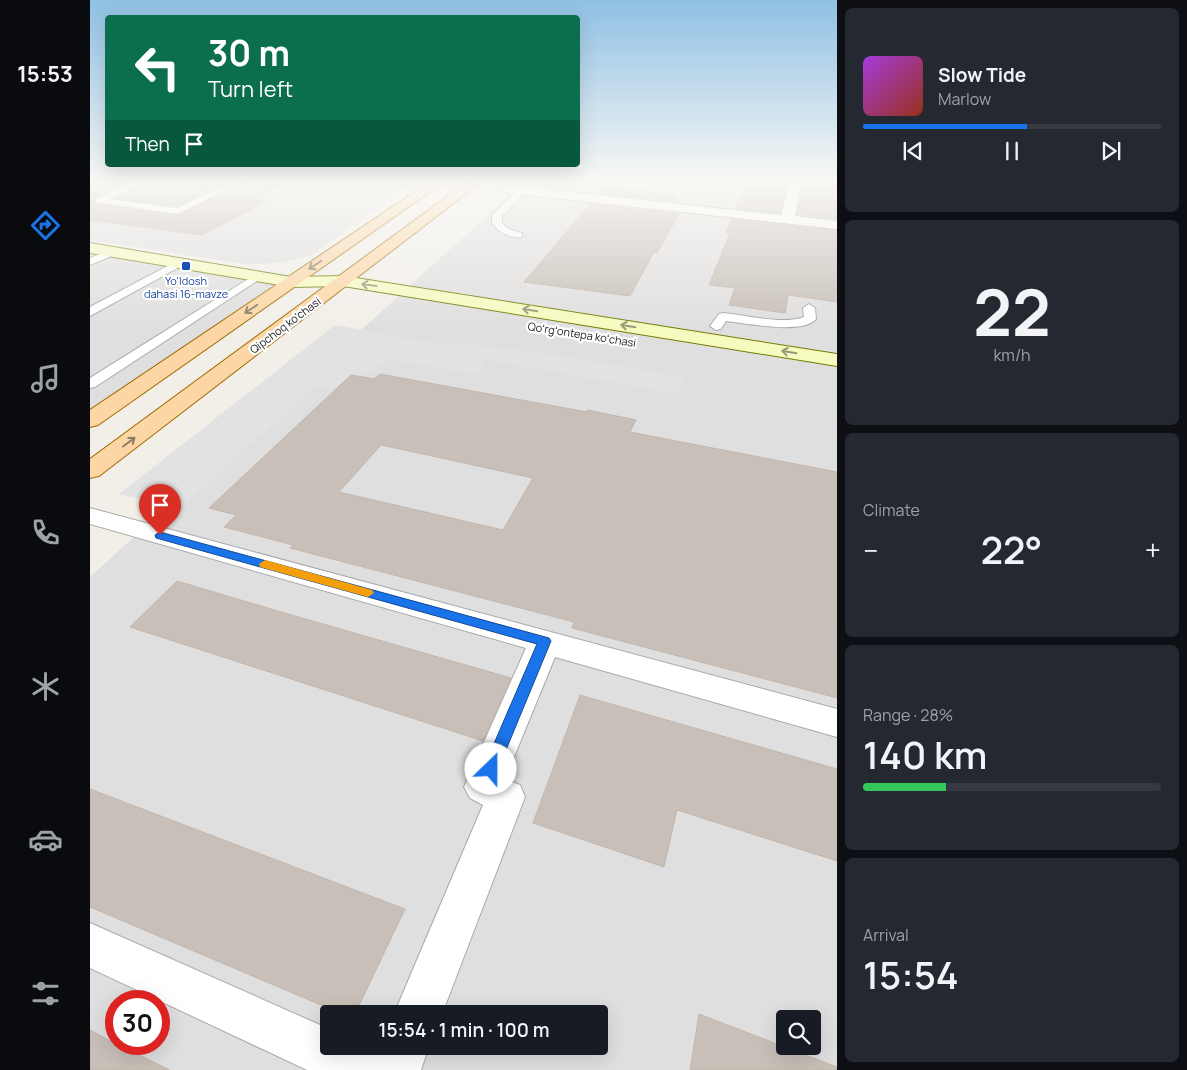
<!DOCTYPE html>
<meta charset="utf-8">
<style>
:root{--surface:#171b24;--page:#242831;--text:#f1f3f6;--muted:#9ea1a6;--line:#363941;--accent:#1a73e8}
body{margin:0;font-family:Manrope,sans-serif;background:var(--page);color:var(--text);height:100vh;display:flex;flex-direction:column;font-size:19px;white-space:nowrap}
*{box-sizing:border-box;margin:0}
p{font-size:16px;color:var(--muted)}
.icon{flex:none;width:28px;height:28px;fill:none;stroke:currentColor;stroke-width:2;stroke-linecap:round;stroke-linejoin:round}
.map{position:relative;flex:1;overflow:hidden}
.drawer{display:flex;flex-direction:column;gap:8px;padding:8px;background:#0d0f14;width:350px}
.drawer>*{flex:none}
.hud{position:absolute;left:15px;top:15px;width:475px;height:152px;border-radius:5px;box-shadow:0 5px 20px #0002;background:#0b6e4f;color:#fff;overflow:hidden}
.tools{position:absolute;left:686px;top:1010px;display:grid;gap:10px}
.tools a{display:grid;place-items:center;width:45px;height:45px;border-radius:5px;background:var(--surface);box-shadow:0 5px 20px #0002;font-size:25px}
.speed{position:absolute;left:15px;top:990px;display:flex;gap:10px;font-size:25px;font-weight:700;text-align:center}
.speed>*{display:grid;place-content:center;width:65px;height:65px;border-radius:50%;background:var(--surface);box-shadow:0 5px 20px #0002;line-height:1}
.speed .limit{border:8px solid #d22;background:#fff;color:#111}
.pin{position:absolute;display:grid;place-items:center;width:42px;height:42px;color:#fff;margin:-51px -21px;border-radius:50% 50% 50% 0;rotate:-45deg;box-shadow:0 0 5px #0007}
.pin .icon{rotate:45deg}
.me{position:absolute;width:55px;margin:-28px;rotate:23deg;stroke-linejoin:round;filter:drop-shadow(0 0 4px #0008)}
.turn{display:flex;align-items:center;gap:18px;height:105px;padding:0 20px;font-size:22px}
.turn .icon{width:65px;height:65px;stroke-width:2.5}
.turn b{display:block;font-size:35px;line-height:42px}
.then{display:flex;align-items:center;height:48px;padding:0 20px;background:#0003;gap:10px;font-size:19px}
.big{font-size:38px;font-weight:600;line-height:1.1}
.drawer .tile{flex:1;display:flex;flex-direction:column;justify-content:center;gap:8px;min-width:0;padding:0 18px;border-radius:8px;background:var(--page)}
.drawer .dial{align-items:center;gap:0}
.dial b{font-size:65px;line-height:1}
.song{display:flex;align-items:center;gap:15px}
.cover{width:60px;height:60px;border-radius:8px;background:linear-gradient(135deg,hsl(280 70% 55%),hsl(10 70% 35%))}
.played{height:5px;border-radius:2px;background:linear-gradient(90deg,var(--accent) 55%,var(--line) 55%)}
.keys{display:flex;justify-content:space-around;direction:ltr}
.heat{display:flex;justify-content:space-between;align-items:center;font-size:28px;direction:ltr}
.charge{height:8px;border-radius:4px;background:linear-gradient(90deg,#34c759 28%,var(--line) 0)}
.trip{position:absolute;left:230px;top:1005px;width:288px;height:50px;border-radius:5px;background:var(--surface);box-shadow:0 5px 20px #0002;font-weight:600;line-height:50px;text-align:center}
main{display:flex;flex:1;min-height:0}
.tabs{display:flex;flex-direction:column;width:90px;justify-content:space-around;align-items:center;background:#090b0e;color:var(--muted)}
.tabs .icon{width:35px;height:35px}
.tabs .on{color:var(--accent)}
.tabs b{font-size:22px;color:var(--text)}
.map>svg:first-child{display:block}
</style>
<main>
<nav class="tabs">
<b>15:53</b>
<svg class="icon on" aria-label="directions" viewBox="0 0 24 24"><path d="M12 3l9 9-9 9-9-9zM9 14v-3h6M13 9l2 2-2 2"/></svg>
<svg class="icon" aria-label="music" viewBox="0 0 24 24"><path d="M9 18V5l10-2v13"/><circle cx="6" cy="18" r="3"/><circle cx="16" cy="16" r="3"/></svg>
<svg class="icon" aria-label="phone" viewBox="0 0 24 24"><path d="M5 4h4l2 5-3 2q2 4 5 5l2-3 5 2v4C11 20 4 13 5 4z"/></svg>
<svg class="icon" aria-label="climate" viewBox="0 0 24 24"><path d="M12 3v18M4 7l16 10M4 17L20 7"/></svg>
<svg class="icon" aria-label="car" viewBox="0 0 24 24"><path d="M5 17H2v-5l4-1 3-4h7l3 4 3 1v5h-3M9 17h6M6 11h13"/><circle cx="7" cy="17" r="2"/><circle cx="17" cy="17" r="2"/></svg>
<svg class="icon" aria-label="filters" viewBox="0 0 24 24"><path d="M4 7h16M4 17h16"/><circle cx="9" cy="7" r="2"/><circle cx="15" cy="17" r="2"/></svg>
</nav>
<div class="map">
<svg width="747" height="1070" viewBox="0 0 747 1070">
<rect width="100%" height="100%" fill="#f2efe9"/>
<g fill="#e0dfdf" fill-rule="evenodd">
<polygon points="0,179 328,179 221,255 190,263 154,264 0,240"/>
<path d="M 437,179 L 747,179 L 747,1070 L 0,1070 L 0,577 ZM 26,1001 L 69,1001 L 69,1044 L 26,1044 ZM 239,1014 L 509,1014 L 509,1046 L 239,1046 ZM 695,1019 L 722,1019 L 722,1046 L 695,1046 Z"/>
<polygon points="0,248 201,282 0,420"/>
</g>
<polygon fill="#e2e2e2" points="245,325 348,344 385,345 459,354 566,372 596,380 588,394 397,360 385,375 297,359 278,374 264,372 244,389 226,386 89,508 29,494"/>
<g fill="#c7bfb8" stroke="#c4b6ab" fill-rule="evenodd">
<polygon points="0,179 48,179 3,198 2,201 8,205 88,216 160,179 204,179 166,198 179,200 112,235 0,220"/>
<polygon points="65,179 144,179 87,206 27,198"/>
<polygon points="659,179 699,179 690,213 646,208"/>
<polygon points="715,179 747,179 747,219 707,214"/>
<polygon points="514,187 540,190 587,195 583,201 509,193"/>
<polygon points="500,204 589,214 567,253 564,252 540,296 434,282"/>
<polygon points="642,219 747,231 747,302 698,295 695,313 639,305 645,288 619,285 640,233 636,232"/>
<path d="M 290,374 L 497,412 L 498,410 L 546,420 L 540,432 L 747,472 L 747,698 L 482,628 L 484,622 L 200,548 L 203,545 L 134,527 L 146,515 L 119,508 L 261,375 L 284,379 ZM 291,445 L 443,478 L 413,530 L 249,492 Z"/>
<polygon points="87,581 181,609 421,678 393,741 40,627"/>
<polygon points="490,695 747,769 747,861 587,810 574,867 443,823"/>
<polygon points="0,789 315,909 265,1014 252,1014 0,907"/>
<polygon points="609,1014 747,1067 747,1070 600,1070"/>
<polygon points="0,1030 26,1044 80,1070 0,1070"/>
</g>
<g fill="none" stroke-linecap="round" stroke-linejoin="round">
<g stroke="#a9a9a9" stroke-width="2">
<g id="lane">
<polygon points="52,179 63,179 20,199 87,208 148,179 158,179 88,214 9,203 4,200"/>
<polygon points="283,179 308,179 343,182 347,185 343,188 287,182"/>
<path d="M 432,188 L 436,191 L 435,193 L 412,216 L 412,223 L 418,229 L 432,233 L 432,237 C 419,239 409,232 402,223 L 402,215 L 429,189 Z"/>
<polygon points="22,249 26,250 27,252 26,254 0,265 0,258"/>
<polygon points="87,261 91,262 93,264 91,266 0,316 0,307"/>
<polygon points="166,274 172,277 170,279 5,387 0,388 0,378"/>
<path d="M 719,304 L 725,308 L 726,319 C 712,335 657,323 636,321 L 631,329 L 626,330 L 620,326 L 629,314 L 633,313 C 656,315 692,325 714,317 L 713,308 Z"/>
</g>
</g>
<g stroke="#a9a9a9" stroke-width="2">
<g id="street">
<polygon points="701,179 713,179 705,216 747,221 747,229 418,193 411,189 418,185 691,215"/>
<polygon points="0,508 747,709 747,737 465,657 415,779 430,785 435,797 352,1014 304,1014 393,805 380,798 374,787 436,648 0,524"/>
<polygon points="0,923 239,1029 239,1046 276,1046 288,1052 290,1046 339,1046 331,1070 217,1070 0,968"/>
</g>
</g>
<g stroke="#707d05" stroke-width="2">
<polygon id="secondary" points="0,243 201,277 253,276 747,354 747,366 253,286 201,287 0,253"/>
</g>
<g stroke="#a06b00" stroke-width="2">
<g id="primary">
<polygon points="344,179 358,179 8,425 0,427 0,410"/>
<polygon points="381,179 395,179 9,476 0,478 0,459"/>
</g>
</g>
<use href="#lane" fill="#fff" fill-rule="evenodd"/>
<use href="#street" fill="#fff" fill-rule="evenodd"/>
<use href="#secondary" fill="#f7fabf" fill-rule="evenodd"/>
<use href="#primary" fill="#fcd6a4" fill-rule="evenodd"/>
</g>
<defs><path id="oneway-shaft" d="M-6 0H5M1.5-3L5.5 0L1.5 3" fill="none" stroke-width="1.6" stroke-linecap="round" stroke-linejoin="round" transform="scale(1.25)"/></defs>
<g stroke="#8f7c63">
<use href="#oneway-shaft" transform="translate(225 265) rotate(146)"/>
<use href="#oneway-shaft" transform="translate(161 309) rotate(146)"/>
<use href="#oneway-shaft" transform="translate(39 442) rotate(-37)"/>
</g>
<g stroke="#979978">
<use href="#oneway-shaft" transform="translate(279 285) rotate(-172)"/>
<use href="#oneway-shaft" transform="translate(440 310) rotate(-171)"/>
<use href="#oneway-shaft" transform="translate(538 326) rotate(-171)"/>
<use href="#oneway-shaft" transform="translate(699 352) rotate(-171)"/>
</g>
<linearGradient id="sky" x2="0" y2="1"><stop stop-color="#8fc0e4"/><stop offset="0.55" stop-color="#f9f8f5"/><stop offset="1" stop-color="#f9f8f5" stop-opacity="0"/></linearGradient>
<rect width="747" height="328" fill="url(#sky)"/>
<polygon fill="#1a73e8" stroke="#114b97" points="70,532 459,638 461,641 406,774 401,775 395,774 393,769 447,644 66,538 65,535"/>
<polygon fill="#f59e0b" points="175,560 282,590 284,593 278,597 170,567 169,564"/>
<rect fill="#1a4fb4" stroke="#fff" stroke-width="2" x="91" y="261" width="10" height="10" rx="2.5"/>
<g text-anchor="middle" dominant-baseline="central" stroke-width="4.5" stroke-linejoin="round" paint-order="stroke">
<g font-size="11" fill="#164399" stroke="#fff">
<text x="96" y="280">Yo'ldosh<tspan x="96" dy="13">dahasi 16-mavze</tspan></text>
</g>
<g font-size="11" fill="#222" stroke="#fff">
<text transform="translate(195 325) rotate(-37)">Qipchoq ko'chasi</text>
<text transform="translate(492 334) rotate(9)">Qoʻrgʻontepa koʻchasi</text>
</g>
</g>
</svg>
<div class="tools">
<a><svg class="icon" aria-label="search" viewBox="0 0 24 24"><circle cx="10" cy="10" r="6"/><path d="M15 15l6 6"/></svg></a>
</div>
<div class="speed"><div class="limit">30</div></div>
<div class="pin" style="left:70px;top:535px;background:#d93025"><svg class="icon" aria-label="arrive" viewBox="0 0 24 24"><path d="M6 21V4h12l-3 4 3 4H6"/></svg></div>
<svg class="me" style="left:401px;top:769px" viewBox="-20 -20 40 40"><circle r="19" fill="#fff"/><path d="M0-13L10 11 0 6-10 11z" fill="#1a73e8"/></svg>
<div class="trip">15:54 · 1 min · 100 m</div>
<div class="hud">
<div class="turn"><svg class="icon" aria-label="left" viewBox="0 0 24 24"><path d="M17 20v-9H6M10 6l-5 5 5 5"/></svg><div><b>30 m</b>Turn left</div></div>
<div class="then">Then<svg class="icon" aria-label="arrive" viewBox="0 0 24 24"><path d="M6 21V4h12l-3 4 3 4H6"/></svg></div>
</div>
</div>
<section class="drawer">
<div class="tile">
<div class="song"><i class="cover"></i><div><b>Slow Tide</b><p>Marlow</p></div></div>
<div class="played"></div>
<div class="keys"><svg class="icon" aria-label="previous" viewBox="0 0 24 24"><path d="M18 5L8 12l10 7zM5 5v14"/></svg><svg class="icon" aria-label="pause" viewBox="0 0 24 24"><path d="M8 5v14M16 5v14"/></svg><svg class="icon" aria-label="next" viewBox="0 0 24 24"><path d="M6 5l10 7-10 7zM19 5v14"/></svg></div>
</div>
<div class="tile dial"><b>22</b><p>km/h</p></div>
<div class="tile"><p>Climate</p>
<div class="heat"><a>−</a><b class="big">22°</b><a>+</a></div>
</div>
<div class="tile"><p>Range · 28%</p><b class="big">140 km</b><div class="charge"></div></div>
<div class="tile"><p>Arrival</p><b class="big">15:54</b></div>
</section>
</main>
